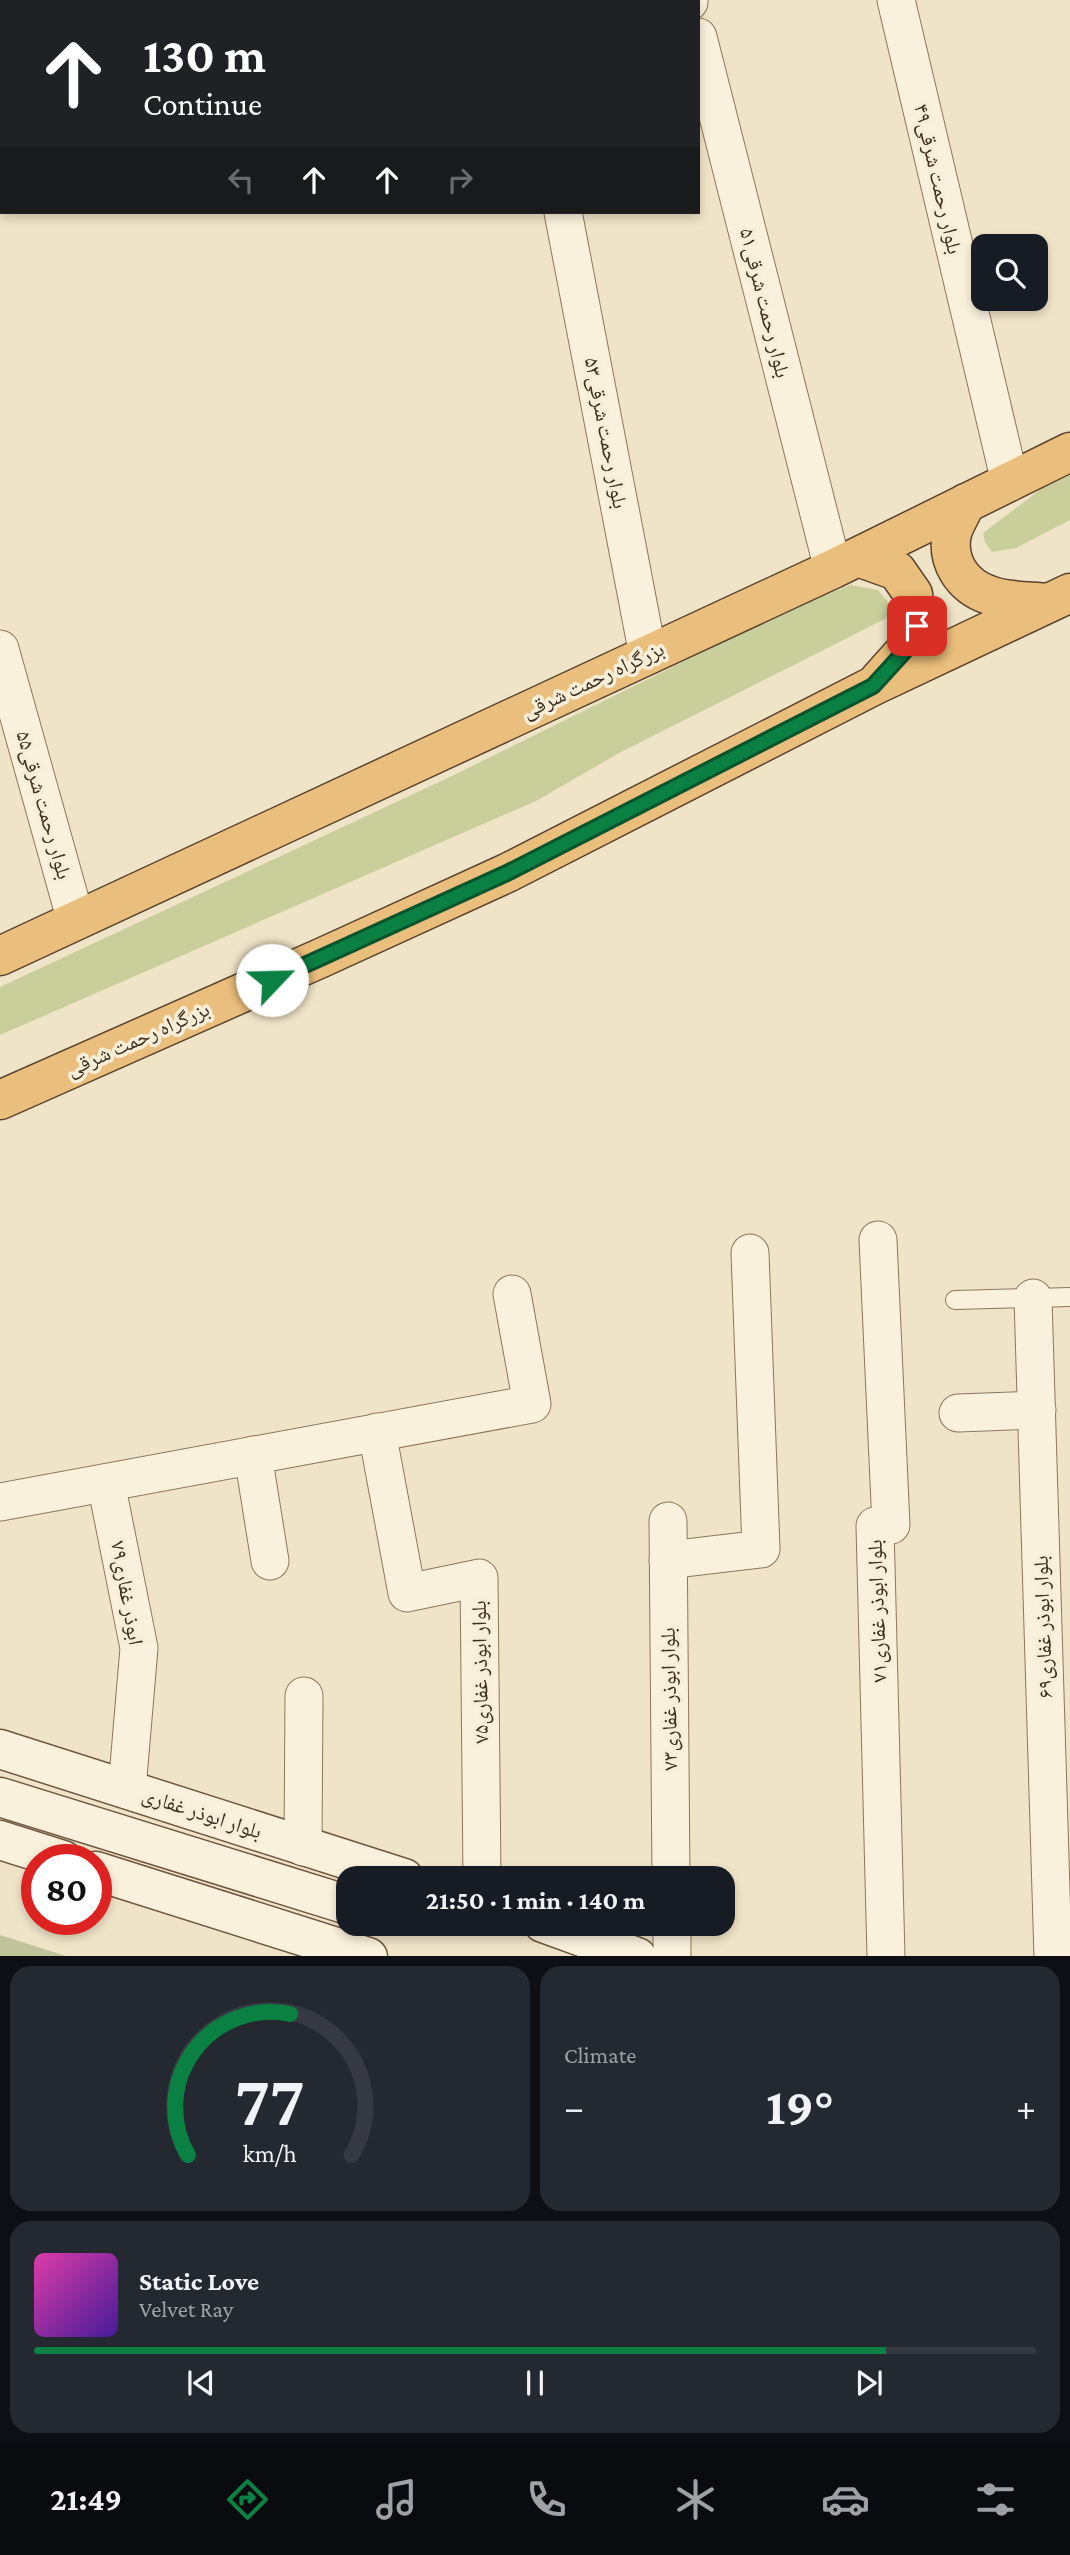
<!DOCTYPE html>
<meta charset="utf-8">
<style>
:root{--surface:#171b24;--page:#242831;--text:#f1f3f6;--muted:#9ea1a6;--line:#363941;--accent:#0b8043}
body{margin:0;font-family:"Crimson Pro","Noto Naskh Arabic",serif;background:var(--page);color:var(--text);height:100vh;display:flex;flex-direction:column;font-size:26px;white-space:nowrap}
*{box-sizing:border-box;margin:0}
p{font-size:23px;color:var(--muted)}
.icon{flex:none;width:38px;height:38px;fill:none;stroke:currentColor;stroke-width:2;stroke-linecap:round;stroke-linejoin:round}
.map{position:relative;height:1956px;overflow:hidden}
.panel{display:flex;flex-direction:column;gap:10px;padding:10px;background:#0d0f14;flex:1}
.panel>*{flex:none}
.guide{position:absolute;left:0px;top:0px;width:700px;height:214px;box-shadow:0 4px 10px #0003;background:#202124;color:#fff;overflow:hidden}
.buttons{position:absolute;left:971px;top:234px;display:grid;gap:14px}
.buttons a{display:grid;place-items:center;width:77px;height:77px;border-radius:14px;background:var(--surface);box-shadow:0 4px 10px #0003;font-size:35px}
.speed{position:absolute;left:21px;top:1844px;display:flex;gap:14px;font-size:35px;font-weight:700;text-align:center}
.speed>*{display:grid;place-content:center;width:91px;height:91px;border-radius:50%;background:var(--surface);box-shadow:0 4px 10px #0003;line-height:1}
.speed .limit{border:10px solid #d22;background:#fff;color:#111}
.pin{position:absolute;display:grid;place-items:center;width:60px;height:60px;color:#fff;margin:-30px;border-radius:14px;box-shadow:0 4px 10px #0006}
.me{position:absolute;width:77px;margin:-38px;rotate:66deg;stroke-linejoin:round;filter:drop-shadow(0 0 5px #0008)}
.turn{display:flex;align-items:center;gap:24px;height:147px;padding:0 28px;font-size:32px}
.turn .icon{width:91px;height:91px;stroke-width:2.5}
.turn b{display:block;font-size:49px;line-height:60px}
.lanes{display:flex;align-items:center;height:66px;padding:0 28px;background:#0003;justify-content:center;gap:35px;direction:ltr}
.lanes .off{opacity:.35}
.big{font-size:52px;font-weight:700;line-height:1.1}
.panel .widget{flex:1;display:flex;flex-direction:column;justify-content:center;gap:10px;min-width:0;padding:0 24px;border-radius:21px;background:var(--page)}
.panel .dial{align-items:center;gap:0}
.dial svg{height:182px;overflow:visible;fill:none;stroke:var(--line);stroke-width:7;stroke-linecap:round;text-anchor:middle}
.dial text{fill:var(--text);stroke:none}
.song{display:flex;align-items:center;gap:21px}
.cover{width:84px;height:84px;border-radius:10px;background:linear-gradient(135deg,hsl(320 70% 55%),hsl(260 70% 35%))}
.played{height:7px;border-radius:4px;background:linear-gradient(90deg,var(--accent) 85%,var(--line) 85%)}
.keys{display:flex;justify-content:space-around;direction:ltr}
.heat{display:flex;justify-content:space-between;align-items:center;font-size:38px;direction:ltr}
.panel .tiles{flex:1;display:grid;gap:10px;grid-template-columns:1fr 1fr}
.widget:last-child{grid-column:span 2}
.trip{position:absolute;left:336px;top:1866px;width:399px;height:70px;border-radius:21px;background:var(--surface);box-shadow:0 4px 10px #0003;font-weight:700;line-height:70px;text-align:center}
.menu{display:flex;height:112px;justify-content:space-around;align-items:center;background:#090b0e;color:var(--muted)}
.menu .icon{width:49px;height:49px}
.menu .selected{color:var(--accent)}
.menu b{font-size:32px;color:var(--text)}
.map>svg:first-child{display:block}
</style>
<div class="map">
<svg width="1070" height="1957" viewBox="0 0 1070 1957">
<rect width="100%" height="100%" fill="#f0e4c8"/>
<g fill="#c9cf9b">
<polygon points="1070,475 1070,520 1016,548 992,552 985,542 983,533 1041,489"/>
<polygon points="851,585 878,590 891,606 885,619 621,752 536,801 0,1035 0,987 454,775 802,603"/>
</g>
<polygon fill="#bfc49a" points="0,1935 66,1956 0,1956"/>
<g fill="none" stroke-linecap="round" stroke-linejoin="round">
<g stroke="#8d765c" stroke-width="20">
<polyline id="service" points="955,1300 1070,1297"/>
</g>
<g stroke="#8d765c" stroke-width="39">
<g id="minor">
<polyline points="312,0 312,2"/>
<polyline points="514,0 515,2"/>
<polyline points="689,0 689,2"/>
<polyline points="896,0 1010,482"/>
<polyline points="698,37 833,569"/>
<polyline points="0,123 2,133"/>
<polyline points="0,183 2,182"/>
<polyline points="563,212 648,655"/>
<polyline points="0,649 76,921"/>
<polyline points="878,1240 891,1525 875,1526 886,1957"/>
<polyline points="1033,1298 1053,1957"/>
<polyline points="958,1413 1037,1410"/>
<polyline points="377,1432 407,1593 479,1578 482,1878"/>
<polyline points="253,1455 270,1561"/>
<polyline points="106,1483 139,1648 127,1789"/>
<polyline points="0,1502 532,1404 512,1294"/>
<polyline points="668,1521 671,1878"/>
<polyline points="668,1560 761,1549 750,1253"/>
<polyline points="303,1847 304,1696"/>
<polyline points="672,1923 672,1957"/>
</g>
</g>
<g stroke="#6f573f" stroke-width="41">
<g id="secondary">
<polyline points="0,1749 404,1878"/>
<polyline points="0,1797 348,1905"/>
<polyline points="0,1840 63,1860"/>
<polyline points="96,1871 368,1957"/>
<polyline points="543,1923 637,1957"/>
</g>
</g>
<g stroke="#5b4430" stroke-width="41">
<g id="trunk">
<path d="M 966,503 C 962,512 955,523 952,533 C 946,561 962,586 989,595 C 1007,602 1030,601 1048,603"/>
<polyline points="858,557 897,571 913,594 917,626 904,652 879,680"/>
<polyline points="0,956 833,569 1070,452"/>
<polyline points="0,1100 321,958 507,873 873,686 1070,593"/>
</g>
</g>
<use href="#service" stroke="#faf1dc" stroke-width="18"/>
<use href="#minor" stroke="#faf1dc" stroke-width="37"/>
<use href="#secondary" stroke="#faf1dc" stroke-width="38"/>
<use href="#trunk" stroke="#eabe7c" stroke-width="38"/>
</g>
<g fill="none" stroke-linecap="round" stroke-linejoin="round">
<g stroke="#07532c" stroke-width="18">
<polyline id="route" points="272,980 507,873 873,686 904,652 917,626"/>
</g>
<use href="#route" stroke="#0b8043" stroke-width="12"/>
</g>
<g text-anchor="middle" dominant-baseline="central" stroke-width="7" stroke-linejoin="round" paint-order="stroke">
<g font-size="21" fill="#3d2e20" stroke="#f7eed8">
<text transform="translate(938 179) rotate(77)">بلوار رحمت شرقی۴۹</text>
<text transform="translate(765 303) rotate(76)">بلوار رحمت شرقی۵۱</text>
<text transform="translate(606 433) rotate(79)">بلوار رحمت شرقی۵۳</text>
<text transform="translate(593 680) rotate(-25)">بزرگراه رحمت شرقی</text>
<text transform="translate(44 805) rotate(74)">بلوار رحمت شرقی۵۵</text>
<text transform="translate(138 1039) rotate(-24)">بزرگراه رحمت شرقی</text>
<text transform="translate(127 1593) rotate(80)">۷۹ابوذر غفاری</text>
<text transform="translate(877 1611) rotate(-92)">بلوار ابوذر غفاری۷۱</text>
<text transform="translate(1043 1627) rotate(-92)">بلوار ابوذر غفاری۶۹</text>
<text transform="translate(480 1672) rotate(-91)">بلوار ابوذر غفاری۷۵</text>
<text transform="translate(669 1699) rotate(-91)">بلوار ابوذر غفاری۷۳</text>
<text transform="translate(202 1813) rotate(18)">بلوار ابوذر غفاری</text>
</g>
</g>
</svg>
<div class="buttons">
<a><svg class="icon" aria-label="search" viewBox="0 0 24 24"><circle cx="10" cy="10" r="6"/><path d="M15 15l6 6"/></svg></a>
</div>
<div class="speed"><div class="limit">80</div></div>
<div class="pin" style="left:917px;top:626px;background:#d93025"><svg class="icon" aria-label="arrive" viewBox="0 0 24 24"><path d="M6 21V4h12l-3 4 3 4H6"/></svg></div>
<svg class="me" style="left:272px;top:980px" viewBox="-20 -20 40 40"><circle r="19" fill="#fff"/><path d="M0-13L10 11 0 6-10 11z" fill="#0b8043"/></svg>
<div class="trip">21:50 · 1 min · 140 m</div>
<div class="guide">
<div class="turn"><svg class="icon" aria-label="ahead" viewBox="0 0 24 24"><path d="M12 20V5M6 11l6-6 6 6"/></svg><div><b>130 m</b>Continue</div></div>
<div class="lanes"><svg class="icon off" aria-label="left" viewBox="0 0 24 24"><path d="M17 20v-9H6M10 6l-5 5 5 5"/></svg><svg class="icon" aria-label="ahead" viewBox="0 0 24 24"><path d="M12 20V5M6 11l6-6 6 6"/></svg><svg class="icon" aria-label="ahead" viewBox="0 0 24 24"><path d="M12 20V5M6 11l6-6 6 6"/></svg><svg class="icon off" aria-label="right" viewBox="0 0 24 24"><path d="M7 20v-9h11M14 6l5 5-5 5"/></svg></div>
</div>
</div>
<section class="panel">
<div class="tiles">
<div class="widget dial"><svg viewBox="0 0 100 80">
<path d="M14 69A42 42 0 1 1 86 69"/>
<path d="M14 69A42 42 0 0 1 59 7" stroke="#0b8043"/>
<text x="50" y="56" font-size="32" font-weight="700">77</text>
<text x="50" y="72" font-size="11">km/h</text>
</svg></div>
<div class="widget"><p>Climate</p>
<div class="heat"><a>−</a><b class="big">19°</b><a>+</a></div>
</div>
<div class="widget">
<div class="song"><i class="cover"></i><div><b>Static Love</b><p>Velvet Ray</p></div></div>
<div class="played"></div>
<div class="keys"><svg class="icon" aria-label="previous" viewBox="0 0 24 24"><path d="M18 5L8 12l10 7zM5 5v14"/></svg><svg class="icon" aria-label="pause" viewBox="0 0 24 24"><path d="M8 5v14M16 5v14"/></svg><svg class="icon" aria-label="next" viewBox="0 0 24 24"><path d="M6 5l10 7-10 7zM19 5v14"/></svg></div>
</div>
</div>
</section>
<nav class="menu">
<b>21:49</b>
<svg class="icon selected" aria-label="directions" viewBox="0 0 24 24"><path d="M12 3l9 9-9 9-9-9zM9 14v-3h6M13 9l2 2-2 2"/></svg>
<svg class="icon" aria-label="music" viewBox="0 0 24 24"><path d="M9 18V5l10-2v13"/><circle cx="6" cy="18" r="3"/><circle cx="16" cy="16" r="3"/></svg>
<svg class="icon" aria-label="phone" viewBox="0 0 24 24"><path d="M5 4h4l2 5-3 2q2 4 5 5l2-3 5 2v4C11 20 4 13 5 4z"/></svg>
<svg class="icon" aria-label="climate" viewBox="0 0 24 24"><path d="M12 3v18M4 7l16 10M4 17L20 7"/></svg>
<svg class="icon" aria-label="car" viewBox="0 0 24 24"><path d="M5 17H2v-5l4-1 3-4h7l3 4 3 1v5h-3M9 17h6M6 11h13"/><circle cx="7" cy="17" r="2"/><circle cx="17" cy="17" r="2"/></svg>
<svg class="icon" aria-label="filters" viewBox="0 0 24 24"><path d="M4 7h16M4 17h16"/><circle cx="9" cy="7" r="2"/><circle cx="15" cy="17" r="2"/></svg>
</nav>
